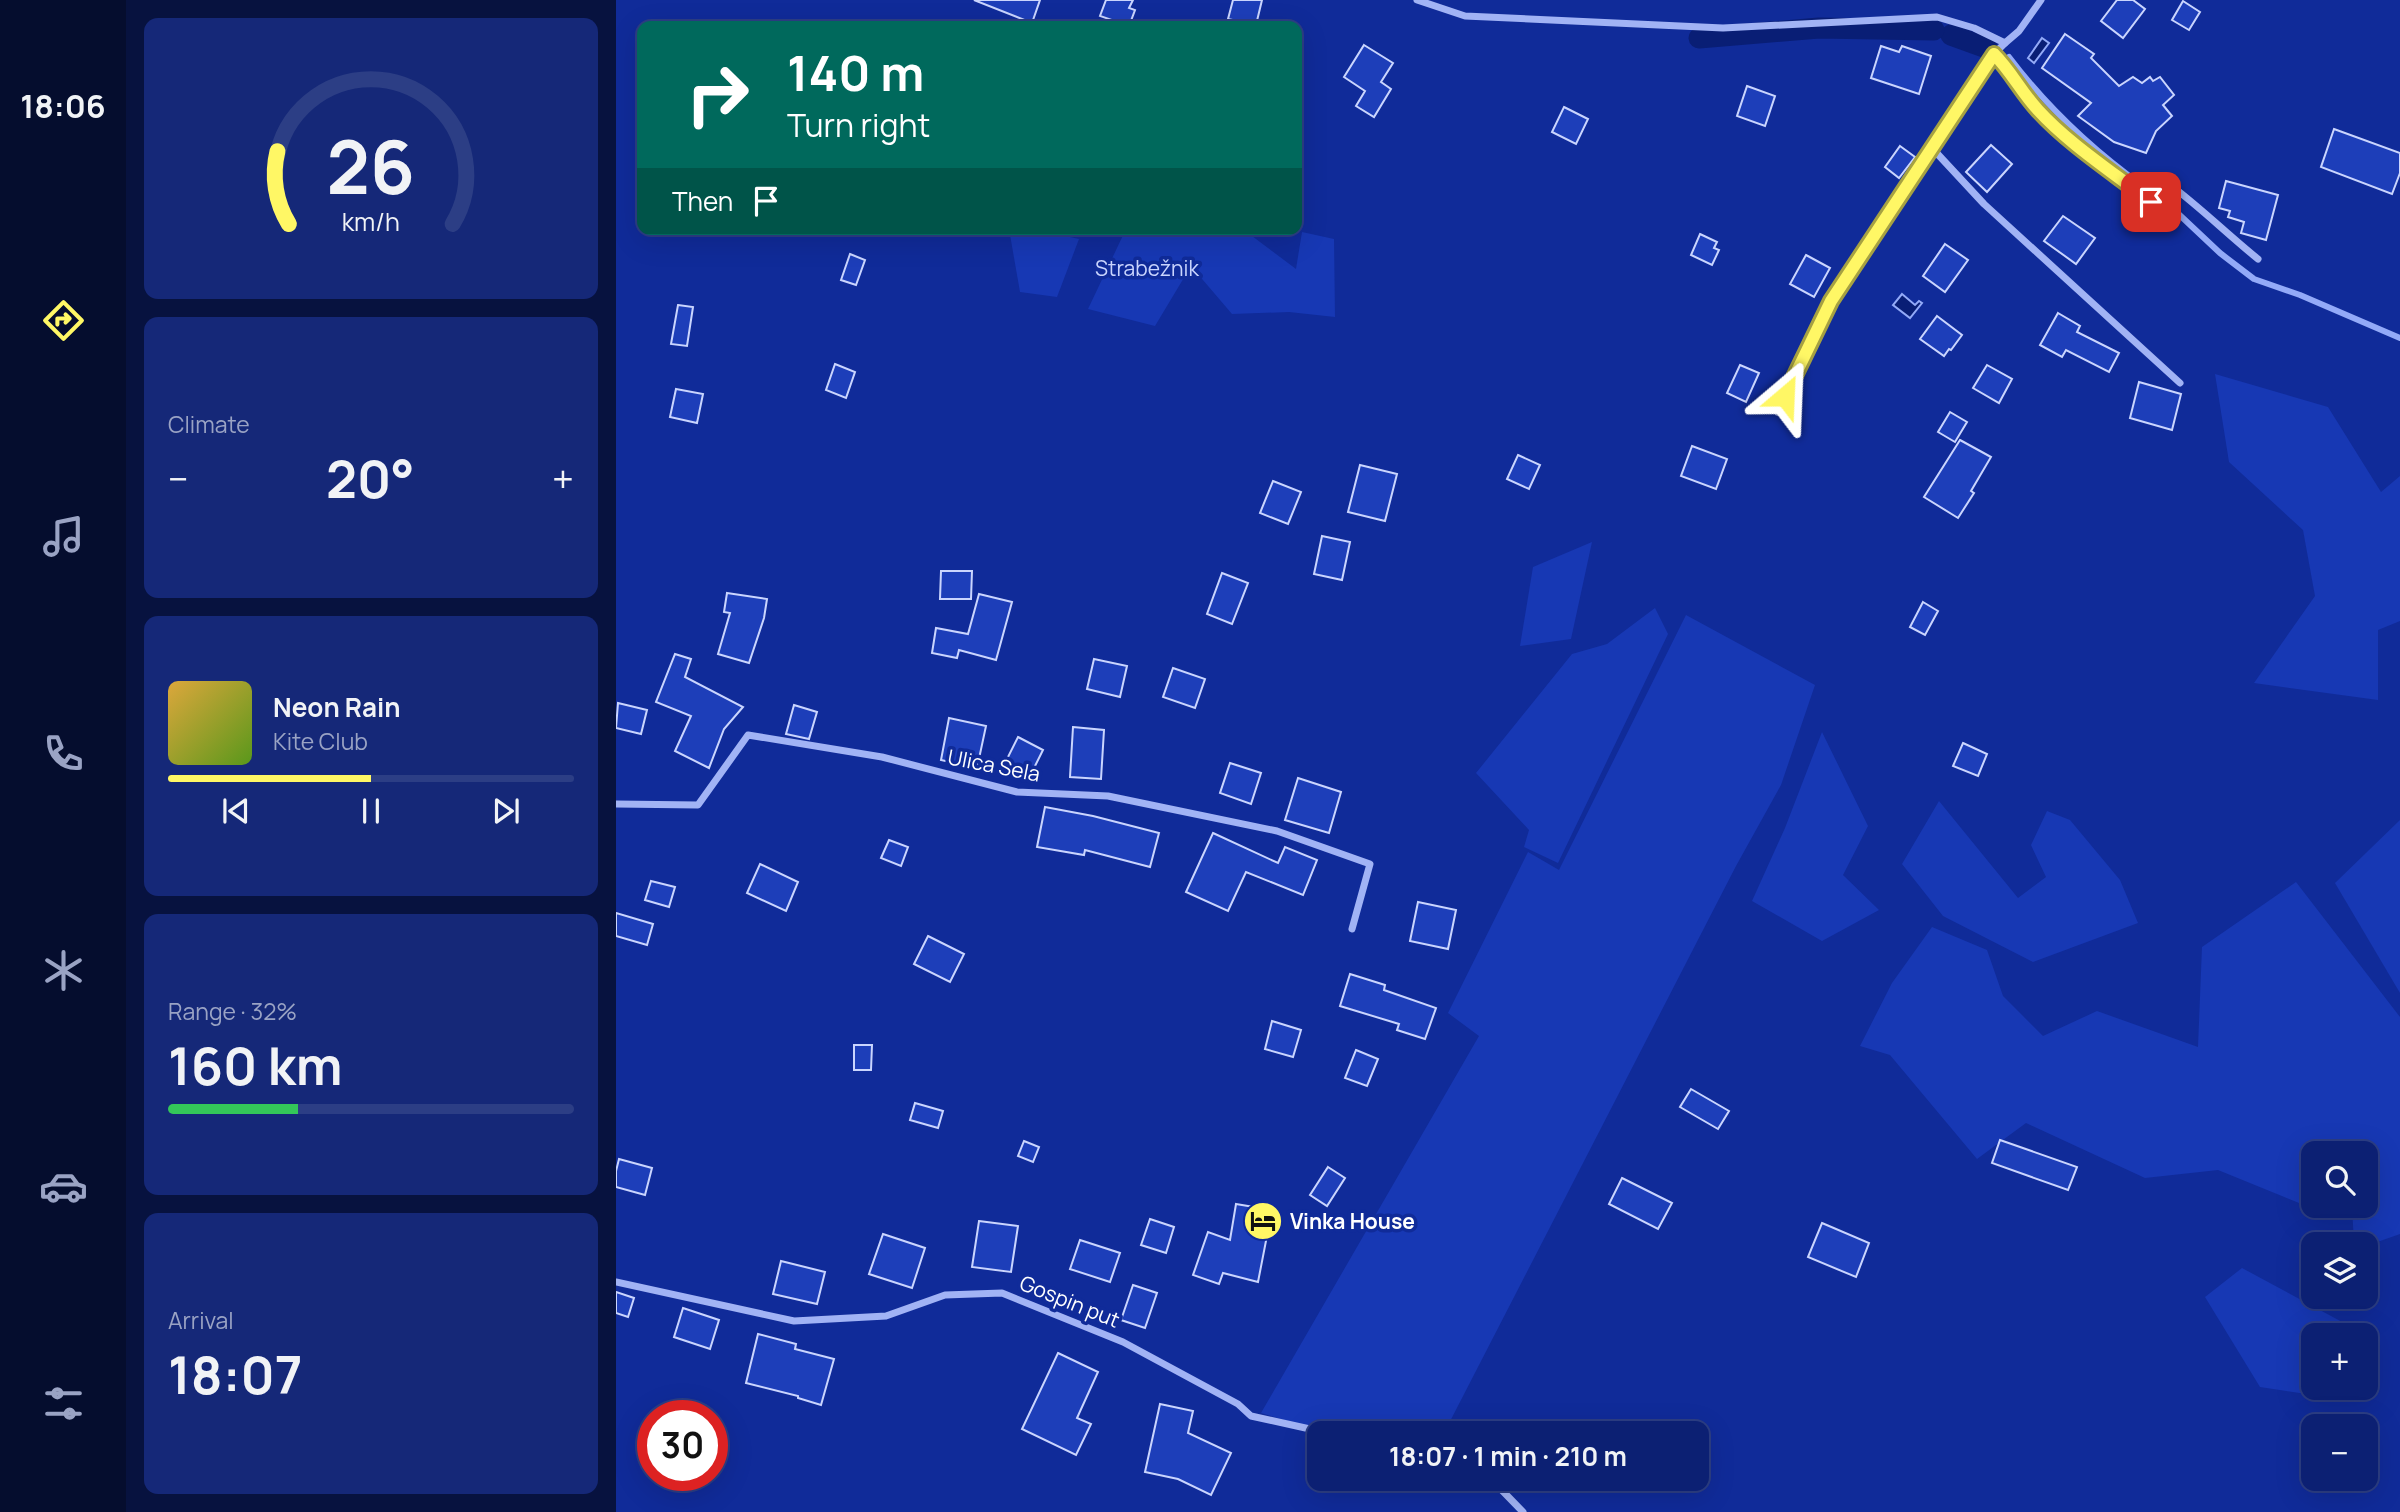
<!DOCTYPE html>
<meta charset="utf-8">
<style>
:root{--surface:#0c2073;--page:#152878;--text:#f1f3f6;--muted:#9aa3c4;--line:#2c3e85;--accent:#fff765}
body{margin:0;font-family:Manrope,sans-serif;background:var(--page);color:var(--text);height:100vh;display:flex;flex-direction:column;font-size:26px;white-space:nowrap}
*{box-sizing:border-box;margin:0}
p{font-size:23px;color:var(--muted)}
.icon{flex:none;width:38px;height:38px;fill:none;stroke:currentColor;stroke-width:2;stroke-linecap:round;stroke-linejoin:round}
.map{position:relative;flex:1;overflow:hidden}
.sheet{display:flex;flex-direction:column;gap:18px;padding:18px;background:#07123f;width:490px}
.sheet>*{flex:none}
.hud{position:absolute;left:21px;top:21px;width:665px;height:214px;border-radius:14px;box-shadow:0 7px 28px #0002,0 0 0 2px var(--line);background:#00695c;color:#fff;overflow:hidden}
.fabs{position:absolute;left:1685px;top:1141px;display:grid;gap:14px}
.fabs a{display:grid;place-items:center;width:77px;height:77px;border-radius:14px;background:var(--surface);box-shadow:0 7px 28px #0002,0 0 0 2px var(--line);font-size:35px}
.speed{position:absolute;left:21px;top:1400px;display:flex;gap:14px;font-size:35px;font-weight:700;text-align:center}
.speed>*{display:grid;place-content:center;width:91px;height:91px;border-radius:50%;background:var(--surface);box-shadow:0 7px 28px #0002,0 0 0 2px var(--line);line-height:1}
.speed .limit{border:10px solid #d22;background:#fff;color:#111}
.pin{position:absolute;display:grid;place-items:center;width:60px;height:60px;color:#fff;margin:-30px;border-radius:14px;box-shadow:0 4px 10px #0006}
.me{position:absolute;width:77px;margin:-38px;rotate:26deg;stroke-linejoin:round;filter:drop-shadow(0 0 5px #0008)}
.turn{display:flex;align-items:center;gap:24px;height:147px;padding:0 35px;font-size:32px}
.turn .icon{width:91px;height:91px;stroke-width:2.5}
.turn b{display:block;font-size:49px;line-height:60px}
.then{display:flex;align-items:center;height:66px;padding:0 35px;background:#0003;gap:14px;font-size:26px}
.big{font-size:52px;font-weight:700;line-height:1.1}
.sheet .card{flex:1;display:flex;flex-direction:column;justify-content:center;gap:10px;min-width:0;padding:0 24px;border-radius:14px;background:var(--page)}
.sheet .dial{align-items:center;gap:0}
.dial svg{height:182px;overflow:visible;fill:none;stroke:var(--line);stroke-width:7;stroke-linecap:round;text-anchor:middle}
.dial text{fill:var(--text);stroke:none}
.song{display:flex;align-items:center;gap:21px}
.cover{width:84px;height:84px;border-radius:10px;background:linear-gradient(135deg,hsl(40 70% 55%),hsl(90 70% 35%))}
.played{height:7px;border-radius:4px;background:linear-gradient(90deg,var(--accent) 50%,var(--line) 50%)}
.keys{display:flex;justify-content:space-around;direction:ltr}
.heat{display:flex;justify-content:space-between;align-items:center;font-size:38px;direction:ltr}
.charge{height:10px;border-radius:5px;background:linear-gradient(90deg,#34c759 32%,var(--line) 0)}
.trip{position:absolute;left:691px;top:1421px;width:402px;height:70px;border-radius:14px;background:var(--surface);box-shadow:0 7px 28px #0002,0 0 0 2px var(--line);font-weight:700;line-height:70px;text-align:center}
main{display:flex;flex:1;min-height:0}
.tabs{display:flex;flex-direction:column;width:126px;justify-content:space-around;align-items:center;background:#050d2e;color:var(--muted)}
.tabs .icon{width:49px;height:49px}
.tabs .active{color:var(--accent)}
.tabs b{font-size:32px;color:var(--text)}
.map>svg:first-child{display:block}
</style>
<main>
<nav class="tabs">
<b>18:06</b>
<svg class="icon active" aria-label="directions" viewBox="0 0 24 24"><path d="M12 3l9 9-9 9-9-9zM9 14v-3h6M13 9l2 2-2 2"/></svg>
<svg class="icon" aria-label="music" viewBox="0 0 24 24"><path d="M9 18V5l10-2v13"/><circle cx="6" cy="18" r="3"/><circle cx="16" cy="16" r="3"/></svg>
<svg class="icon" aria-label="phone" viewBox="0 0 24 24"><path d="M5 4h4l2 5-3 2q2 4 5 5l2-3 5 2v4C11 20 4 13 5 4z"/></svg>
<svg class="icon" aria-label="climate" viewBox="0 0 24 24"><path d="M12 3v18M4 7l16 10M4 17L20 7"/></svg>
<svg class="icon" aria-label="car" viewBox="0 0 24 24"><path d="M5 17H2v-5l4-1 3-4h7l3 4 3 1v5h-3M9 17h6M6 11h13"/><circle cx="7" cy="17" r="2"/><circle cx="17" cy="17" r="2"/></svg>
<svg class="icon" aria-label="filters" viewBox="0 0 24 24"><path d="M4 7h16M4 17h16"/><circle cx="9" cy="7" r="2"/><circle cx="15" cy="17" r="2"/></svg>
</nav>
<section class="sheet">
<div class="card dial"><svg viewBox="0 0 100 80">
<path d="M14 69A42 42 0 1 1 86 69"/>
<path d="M14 69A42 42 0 0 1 9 37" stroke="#fff765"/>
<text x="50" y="56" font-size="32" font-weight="700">26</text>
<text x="50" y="72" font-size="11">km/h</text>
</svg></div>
<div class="card"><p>Climate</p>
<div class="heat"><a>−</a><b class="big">20°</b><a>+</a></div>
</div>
<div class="card">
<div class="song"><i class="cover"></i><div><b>Neon Rain</b><p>Kite Club</p></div></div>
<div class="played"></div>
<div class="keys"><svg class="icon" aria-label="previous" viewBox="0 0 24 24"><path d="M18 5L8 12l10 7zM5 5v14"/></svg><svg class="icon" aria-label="pause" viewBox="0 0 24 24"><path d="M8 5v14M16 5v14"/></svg><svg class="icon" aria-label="next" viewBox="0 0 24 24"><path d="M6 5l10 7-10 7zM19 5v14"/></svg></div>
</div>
<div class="card"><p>Range · 32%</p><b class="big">160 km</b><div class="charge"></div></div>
<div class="card"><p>Arrival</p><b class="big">18:07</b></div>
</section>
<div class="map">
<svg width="1784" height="1512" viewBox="0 0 1784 1512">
<rect width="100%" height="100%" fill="#102b99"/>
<g fill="#1738b4">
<polygon points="393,229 418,229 463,239 441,297 404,292"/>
<polygon points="510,229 636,229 636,236 680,269 686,232 718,239 719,317 673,312 616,314 575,266 539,326 472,309"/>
<polygon points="1599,374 1712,407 1765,492 1784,476 1784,621 1762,630 1762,700 1638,683 1699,596 1687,530 1613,462"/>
<polygon points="976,542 955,639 904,646 917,567"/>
<polygon points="1039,608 1052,634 942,863 908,847 913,830 860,773 956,654 991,644"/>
<polygon points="1070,615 1199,685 1165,785 1120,866 828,1433 713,1433 645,1413 863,1036 832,1013 912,852 943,870"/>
<polygon points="1206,732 1252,826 1227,875 1263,910 1206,941 1136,901 1169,828"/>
<polygon points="1323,801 1402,898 1430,877 1415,845 1431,811 1454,820 1504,880 1522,923 1417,962 1327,916 1286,864"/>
<polygon points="1784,820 1784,993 1719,883"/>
<polygon points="1680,882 1784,1017 1784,1234 1750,1246 1738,1244 1736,1206 1750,1206 1750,1153 1698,1153 1697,1203 1688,1205 1602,1170 1529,1178 1410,1123 1361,1159 1274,1055 1244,1046 1276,983 1316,927 1371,950 1387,996 1427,1036 1481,1011 1582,1047 1586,947"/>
<polygon points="1626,1268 1728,1323 1725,1335 1698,1335 1698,1388 1713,1388 1711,1397 1644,1387 1589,1297"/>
</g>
<g fill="#091e75" stroke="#93aaf8" stroke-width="2">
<polygon points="1426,38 1433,43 1418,63 1412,58"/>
<polygon points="1286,294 1299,305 1303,301 1306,303 1294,318 1277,305"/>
</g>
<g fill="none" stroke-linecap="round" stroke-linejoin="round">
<g stroke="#93aaf8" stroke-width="6">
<path d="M 1393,57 C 1430,106 1478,151 1528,187"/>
<polyline points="1553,205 1604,253 1638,279 1684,295 1784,338"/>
</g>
<g stroke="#091e75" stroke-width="21">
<polyline points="1335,35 1371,48"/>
<polyline points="1083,38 1203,28 1318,30"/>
</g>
</g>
<g fill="#1d3eb9" stroke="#cad5fe" stroke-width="2">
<polygon points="358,0 424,0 416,23"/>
<polygon points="490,0 517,0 513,8 519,10 513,26 484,16"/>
<polygon points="617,0 646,0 640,25 612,19"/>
<polygon points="1501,0 1517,0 1529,9 1507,38 1485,21"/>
<polygon points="1567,1 1584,12 1573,30 1556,20"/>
<polygon points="1449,34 1478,54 1475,58 1503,86 1517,77 1526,83 1534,77 1537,81 1544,77 1558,95 1547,105 1556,116 1540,131 1530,153 1498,142 1462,116 1475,103 1426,68"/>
<polygon points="748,45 777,63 765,82 775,89 758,117 740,106 749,91 728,77"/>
<polygon points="1265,46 1283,52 1286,46 1315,56 1303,94 1255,78"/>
<polygon points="1131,86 1159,96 1149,126 1121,116"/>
<polygon points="948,107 972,119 960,144 936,132"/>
<polygon points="1718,129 1784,153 1784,173 1776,194 1705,167"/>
<polygon points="1375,145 1396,164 1371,192 1350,172"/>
<polygon points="1284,146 1299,157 1283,178 1269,167"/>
<polygon points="1610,181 1662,195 1650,240 1625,233 1628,222 1612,217 1614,211 1603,208"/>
<polygon points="1447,216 1479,238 1460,264 1428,241"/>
<polygon points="1084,234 1101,242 1098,248 1103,250 1096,265 1075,255"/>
<polygon points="1329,244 1352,260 1329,292 1307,276"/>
<polygon points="234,254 249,260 240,285 225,280"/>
<polygon points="1190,255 1214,268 1198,297 1174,284"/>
<polygon points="62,305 77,307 71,346 55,344"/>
<polygon points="1442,313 1464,326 1461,332 1503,353 1493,372 1450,350 1446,357 1424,345"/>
<polygon points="1321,316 1346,335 1335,350 1333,349 1328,356 1304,339"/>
<polygon points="219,364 239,372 230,398 210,390"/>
<polygon points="1124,365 1143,373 1130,402 1111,393"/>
<polygon points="1371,365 1396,379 1383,403 1357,388"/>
<polygon points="1523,382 1565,394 1556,430 1514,418"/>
<polygon points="60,389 87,394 81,423 54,417"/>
<polygon points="1334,412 1351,422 1339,442 1322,432"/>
<polygon points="1344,440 1375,457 1355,491 1358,493 1342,518 1308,497"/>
<polygon points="1076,446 1111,459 1100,489 1065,476"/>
<polygon points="902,455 924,465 913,489 891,479"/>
<polygon points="744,465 781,474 769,521 732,512"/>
<polygon points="657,481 685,492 672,524 644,513"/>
<polygon points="706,536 734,542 726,580 698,574"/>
<polygon points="325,571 356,571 355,599 324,599"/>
<polygon points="606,573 632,583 616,624 591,614"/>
<polygon points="111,593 151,599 148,618 133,663 102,654 114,613 108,612"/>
<polygon points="363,594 396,602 380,660 343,650 341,658 316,653 320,628 352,634"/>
<polygon points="1307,602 1322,611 1309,635 1294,627"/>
<polygon points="59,654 75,659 69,677 127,707 108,729 93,768 59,751 75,716 40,702"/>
<polygon points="478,659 511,666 504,697 471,689"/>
<polygon points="557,668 589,679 579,708 547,697"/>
<polygon points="2,703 31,710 25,734 0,728"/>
<polygon points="178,705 201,712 193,739 170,734"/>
<polygon points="333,718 370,726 361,768 325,760"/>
<polygon points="457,727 488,730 485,779 454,777"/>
<polygon points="402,737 427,750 413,778 388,765"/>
<polygon points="1347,743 1371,754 1362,776 1337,766"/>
<polygon points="614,763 645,773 635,804 604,793"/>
<polygon points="682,778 725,792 713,833 669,820"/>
<polygon points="429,807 477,816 543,833 534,867 469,850 468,855 421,847"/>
<polygon points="597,833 662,863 669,847 701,860 687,895 630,872 612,911 570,892"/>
<polygon points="273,840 292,847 285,866 265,858"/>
<polygon points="144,864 182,882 170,911 131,893"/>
<polygon points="35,881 59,887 53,907 29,900"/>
<polygon points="802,902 840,910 832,949 794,941"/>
<polygon points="0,913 37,924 31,945 0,936"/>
<polygon points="312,936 348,954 334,982 298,964"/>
<polygon points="734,974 769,985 768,990 820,1008 809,1039 781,1030 783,1024 724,1006"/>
<polygon points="656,1021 685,1030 677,1057 649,1049"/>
<polygon points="238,1045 256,1045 255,1070 238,1070"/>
<polygon points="740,1050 762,1059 751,1086 729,1078"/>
<polygon points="1075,1089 1113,1111 1102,1129 1064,1107"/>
<polygon points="299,1103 327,1111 322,1128 294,1120"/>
<polygon points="1384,1140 1461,1167 1452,1190 1376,1163"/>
<polygon points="408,1141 423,1147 417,1162 402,1156"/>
<polygon points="3,1159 36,1168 29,1195 0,1187 0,1171"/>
<polygon points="712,1167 729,1178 711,1206 694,1195"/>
<polygon points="1006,1178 1056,1203 1042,1229 993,1204"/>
<polygon points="620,1204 656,1210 642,1282 607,1273 603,1284 577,1275 592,1232 614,1240"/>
<polygon points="534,1219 558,1227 550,1253 525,1245"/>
<polygon points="363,1221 402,1226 395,1272 356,1267"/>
<polygon points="1206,1223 1253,1243 1240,1277 1192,1257"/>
<polygon points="267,1234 309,1248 296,1288 253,1274"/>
<polygon points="464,1240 504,1253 494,1282 454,1269"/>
<polygon points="165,1261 209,1272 201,1304 157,1294"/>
<polygon points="517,1285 541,1293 529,1328 505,1320"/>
<polygon points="0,1292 18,1298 12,1317 0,1313"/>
<polygon points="67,1308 103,1320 94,1349 58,1337"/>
<polygon points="142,1334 180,1344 179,1349 218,1359 205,1405 182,1398 182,1396 130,1383"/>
<polygon points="442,1353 482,1372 461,1418 475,1424 460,1455 406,1429"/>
<polygon points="544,1404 577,1411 572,1433 615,1453 595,1495 562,1479 529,1472"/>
</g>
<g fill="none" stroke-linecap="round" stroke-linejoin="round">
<g stroke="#a1b3f5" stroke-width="7">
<polyline points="801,0 849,16 1107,28 1321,17 1358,28 1389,43 1403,31 1425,0"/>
<path d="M 1378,54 C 1395,71 1406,92 1422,110 C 1452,143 1498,174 1535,202 L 1553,184 C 1584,207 1611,234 1642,259"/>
<polyline points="1316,148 1368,204 1564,383"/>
<polyline points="1161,412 1215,301 1378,54 1389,43"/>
<polyline points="0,804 82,805 132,735 266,757 401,792 492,796 661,831 754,864 736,929"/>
<polyline points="0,1282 178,1321 270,1316 329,1295 386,1293 507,1342 622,1404 635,1416 712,1433"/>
<polyline points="875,1479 907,1512"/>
</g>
</g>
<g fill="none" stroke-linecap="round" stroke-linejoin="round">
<g stroke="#a6a142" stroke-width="18">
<path id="route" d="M 1169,396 L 1215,301 L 1378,54 C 1395,71 1406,93 1422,110 C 1453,144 1498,173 1535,202"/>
</g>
<use href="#route" stroke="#fff765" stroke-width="12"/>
</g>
<defs>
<g id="hotel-disc" transform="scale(2.0125)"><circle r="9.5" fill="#fff765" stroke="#102b99"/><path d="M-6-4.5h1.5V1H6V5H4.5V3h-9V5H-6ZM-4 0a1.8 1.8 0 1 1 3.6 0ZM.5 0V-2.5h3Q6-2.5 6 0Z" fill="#111"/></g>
</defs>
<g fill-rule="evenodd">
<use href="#hotel-disc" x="647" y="1221"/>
</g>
<g text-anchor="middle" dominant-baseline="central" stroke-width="7" stroke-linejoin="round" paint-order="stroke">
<g font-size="21" fill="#cad5fe" stroke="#102b99">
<text x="531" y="268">Strabežnik</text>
</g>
<g font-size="21" fill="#fff" stroke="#102b99">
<text transform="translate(378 765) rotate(11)">Ulica Sela</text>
<text transform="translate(454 1301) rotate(22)">Gospin put</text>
</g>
<g font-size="21" font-weight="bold" fill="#fff" stroke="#102b99" text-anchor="start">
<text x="674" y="1221">Vinka House</text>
</g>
</g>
</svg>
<div class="fabs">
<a><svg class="icon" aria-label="search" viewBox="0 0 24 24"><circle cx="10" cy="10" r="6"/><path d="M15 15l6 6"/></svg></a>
<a><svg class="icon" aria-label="layers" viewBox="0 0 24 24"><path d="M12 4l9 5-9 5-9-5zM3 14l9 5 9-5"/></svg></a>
<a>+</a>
<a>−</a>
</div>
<div class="speed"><div class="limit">30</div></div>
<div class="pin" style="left:1535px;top:202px;background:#d93025"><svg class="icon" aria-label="arrive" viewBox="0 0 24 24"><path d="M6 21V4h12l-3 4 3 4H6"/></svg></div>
<svg class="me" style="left:1169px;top:396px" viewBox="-20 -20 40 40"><path d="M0-17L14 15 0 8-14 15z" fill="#fff765" stroke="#fff" stroke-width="4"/></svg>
<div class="trip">18:07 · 1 min · 210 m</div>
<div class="hud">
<div class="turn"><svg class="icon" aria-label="right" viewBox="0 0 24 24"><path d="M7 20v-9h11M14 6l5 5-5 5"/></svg><div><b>140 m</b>Turn right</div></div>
<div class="then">Then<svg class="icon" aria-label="arrive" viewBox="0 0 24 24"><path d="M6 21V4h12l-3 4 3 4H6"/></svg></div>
</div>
</div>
</main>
